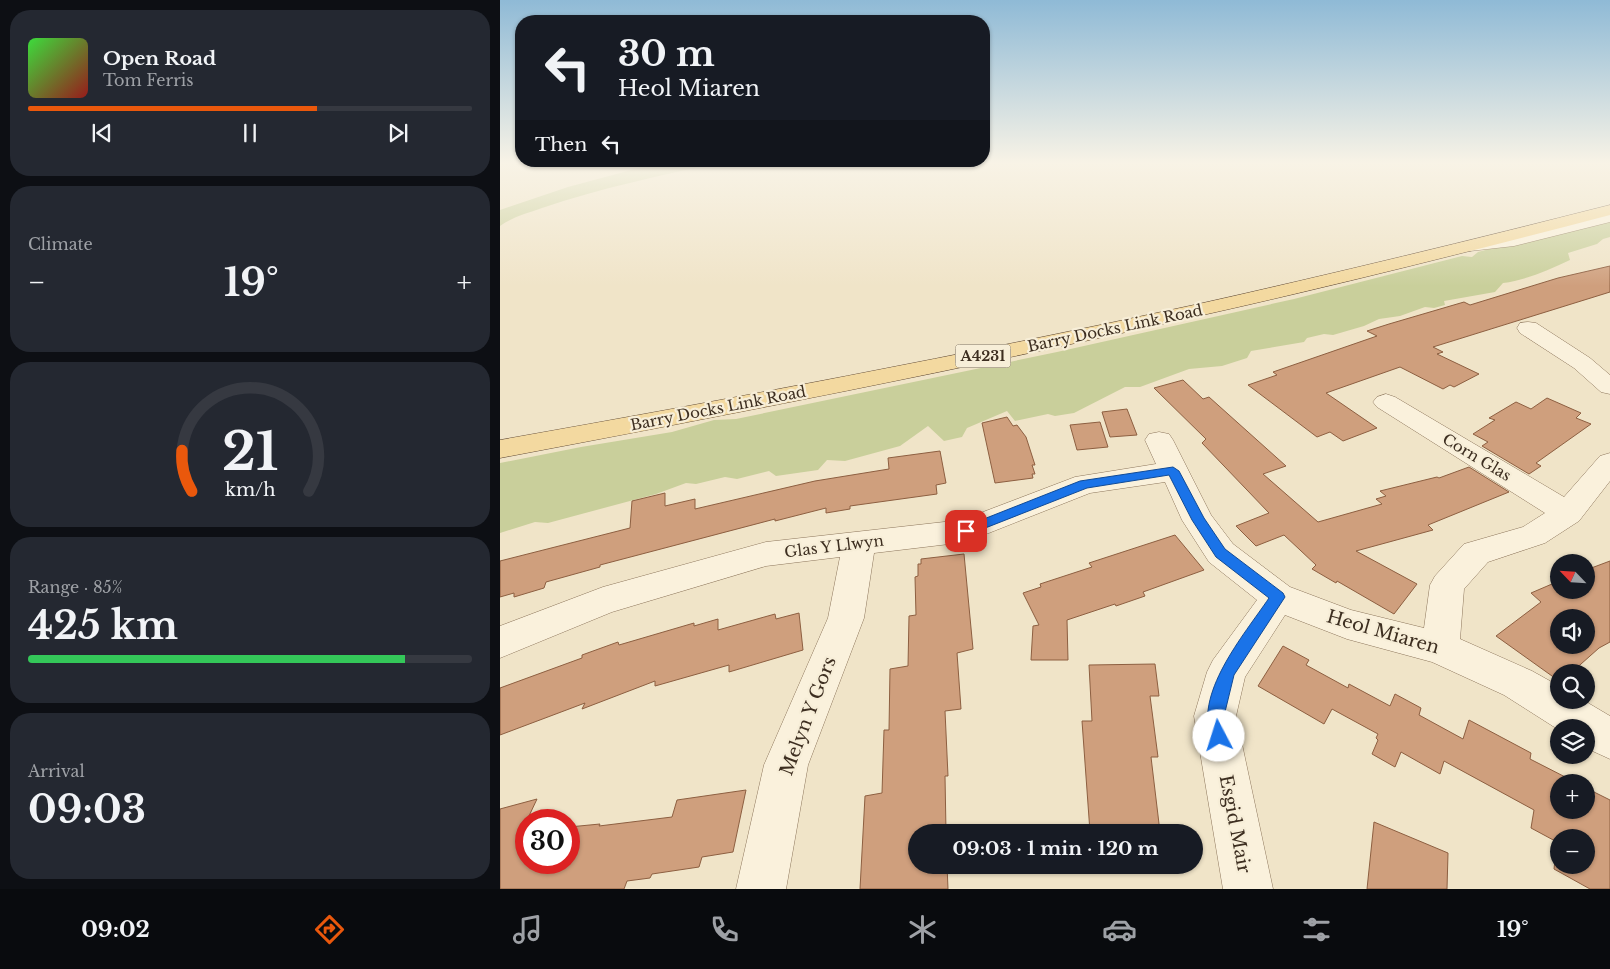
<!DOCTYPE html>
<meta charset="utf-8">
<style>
:root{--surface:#171b24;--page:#242831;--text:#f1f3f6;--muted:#9ea1a6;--line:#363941;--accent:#ea580c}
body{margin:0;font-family:"Libre Baskerville",serif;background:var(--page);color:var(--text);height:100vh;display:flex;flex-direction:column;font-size:19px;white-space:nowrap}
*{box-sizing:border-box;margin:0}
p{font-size:16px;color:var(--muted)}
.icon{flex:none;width:28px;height:28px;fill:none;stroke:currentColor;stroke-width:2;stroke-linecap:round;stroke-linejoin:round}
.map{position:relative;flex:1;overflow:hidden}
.drawer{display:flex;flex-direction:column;gap:10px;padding:10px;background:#0d0f14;width:500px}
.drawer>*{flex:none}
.banner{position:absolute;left:15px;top:15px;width:475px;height:152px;border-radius:20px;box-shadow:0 1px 4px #0004;background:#171b24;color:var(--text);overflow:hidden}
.needle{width:32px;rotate:295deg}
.buttons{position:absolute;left:1050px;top:554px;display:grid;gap:10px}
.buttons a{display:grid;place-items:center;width:45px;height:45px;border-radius:50%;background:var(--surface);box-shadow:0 1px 4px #0004;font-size:25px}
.speed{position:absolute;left:15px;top:809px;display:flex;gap:10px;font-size:25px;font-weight:700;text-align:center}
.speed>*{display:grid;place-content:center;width:65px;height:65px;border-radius:50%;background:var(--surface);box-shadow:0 1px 4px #0004;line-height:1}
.speed .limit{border:8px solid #d22;background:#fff;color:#111}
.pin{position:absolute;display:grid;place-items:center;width:42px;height:42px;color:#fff;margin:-21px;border-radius:10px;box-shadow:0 2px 8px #0006}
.me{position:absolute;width:55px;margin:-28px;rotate:355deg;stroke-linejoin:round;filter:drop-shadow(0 0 4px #0008)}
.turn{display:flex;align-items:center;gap:18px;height:105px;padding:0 20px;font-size:22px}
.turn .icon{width:65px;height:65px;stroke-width:2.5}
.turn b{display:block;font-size:35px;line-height:42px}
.then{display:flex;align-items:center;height:48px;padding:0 20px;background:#0003;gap:10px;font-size:19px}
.big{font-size:38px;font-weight:700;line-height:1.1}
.drawer .tile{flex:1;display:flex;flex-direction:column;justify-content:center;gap:8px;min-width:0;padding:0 18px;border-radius:20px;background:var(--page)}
.drawer .dial{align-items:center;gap:0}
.dial svg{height:130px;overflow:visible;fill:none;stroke:var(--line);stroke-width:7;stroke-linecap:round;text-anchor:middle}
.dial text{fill:var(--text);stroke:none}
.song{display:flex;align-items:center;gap:15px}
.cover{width:60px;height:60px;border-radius:8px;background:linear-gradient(135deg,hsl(120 70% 55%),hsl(0 70% 35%))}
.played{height:5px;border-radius:2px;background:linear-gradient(90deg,var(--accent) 65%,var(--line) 65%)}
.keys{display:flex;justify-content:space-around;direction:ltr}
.heat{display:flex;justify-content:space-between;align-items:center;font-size:28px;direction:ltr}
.charge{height:8px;border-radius:4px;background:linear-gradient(90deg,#34c759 85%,var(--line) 0)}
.trip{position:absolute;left:408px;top:824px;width:295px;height:50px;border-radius:25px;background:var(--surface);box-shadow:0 1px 4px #0004;font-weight:700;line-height:50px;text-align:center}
.tabs{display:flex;height:80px;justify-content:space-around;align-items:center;background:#090b0e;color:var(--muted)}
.tabs .icon{width:35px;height:35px}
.tabs .selected{color:var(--accent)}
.tabs b{font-size:22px;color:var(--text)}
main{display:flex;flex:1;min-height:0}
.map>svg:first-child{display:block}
</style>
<main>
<section class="drawer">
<div class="tile">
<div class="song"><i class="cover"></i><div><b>Open Road</b><p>Tom Ferris</p></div></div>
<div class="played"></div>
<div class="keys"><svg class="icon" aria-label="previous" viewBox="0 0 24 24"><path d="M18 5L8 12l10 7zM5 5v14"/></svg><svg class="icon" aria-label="pause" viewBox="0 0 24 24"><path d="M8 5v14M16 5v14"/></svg><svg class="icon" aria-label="next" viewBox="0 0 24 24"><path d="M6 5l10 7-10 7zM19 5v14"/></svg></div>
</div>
<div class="tile"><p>Climate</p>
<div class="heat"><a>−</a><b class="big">19°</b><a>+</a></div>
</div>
<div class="tile dial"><svg viewBox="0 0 100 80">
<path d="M14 69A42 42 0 1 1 86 69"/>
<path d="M14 69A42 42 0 0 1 8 44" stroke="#ea580c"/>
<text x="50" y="56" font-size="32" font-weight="700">21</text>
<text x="50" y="72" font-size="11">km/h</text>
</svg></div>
<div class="tile"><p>Range · 85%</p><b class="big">425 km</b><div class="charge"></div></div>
<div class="tile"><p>Arrival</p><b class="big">09:03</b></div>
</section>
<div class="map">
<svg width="1110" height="889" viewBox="0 0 1110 889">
<rect width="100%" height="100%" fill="#f0e4c8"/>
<g fill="#c9cf9b">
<path d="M 161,162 L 223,162 C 162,175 101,188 42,208 C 28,213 12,217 0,226 L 0,210 L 68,187 Z"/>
<path d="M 1110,217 L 1110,237 L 1103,239 L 1097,244 L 1068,253 L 1070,260 C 1048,270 1027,280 1003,283 L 995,292 L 944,301 L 945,305 L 934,308 L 925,307 L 900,316 L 879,319 L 864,326 L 833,335 L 824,334 L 807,338 L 804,342 L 751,351 L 747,358 L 722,366 L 689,369 L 640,387 L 625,387 L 574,413 L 555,416 L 548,414 L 515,421 L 507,411 L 467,428 L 462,437 L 444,441 L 428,426 L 400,446 L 345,461 L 327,460 L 318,470 L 276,476 L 269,471 L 237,479 L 225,477 L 196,484 L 186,483 L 156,494 L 48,523 L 35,522 L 0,533 L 0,463 L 81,447 L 172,432 L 214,420 L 236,419 L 557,352 L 794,299 L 962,256 L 972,257 L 978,252 Z"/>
</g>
<g fill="#cf9f7d" stroke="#8d5f41" fill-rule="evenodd">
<polygon points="1110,266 1110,292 933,347 943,352 937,354 979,374 954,387 950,385 943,389 900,367 826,393 877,428 843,441 830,432 817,437 748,385 777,375 773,372 877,336 867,331 889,324 964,302 970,305 1058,278"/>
<polygon points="683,380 703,399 709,397 786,466 763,474 818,522 882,504 876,499 886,496 880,491 937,477 939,478 969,467 1009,492 928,525 933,530 856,551 917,584 894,614 837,581 836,583 812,569 816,565 784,535 756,546 736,526 769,513 702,443 706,439 654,388"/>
<polygon points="1047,398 1081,413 1076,418 1091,424 1036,463 1041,466 1029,474 982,446 988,442 973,434 995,420 989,418 1016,402 1031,409"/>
<polygon points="627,409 637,435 610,437 602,412"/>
<polygon points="507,417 513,426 517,425 526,437 535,465 532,465 535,474 532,474 533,478 495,483 482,423"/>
<polygon points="600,422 608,447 577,450 570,425"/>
<polygon points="440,451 446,483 436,485 437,494 350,506 350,509 326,513 326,508 275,521 275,519 100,565 100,567 46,582 44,588 14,597 14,593 0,597 0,561 130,528 132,501 165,493 165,506 195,499 195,509 315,481 389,469 388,458"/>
<polygon points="675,535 704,570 643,592 645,596 616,606 615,604 567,620 568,660 531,660 533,626 539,625 523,593 541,587 540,584 592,567 589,563"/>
<polygon points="464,554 473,649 457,653 461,709 445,711 448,776 445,776 446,832 416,832 416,865 447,865 448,889 360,889 365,796 382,793 384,730 389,730 390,669 408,666 409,616 416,615 415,577 418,576 418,564 421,564 421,559"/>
<path d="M 1110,561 L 1110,642 L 1099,648 L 1072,672 L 1059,672 L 1059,681 L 996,636 L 1041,602 L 1031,593 L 1059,581 L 1059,590 L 1086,590 L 1086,570 ZM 1059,618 L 1086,618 L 1086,645 L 1059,645 Z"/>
<polygon points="299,613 303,650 229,672 229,665 155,686 155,681 82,709 85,703 0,735 0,688 82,658 82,655 118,642 119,645 194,623 194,626 218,619 218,630 275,614 276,619"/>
<path d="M 783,646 L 809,660 L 806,665 L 848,688 L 849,684 L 890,706 L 895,694 L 921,708 L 919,715 L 963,739 L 969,720 L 1031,753 L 1030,759 L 1075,782 L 1059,782 L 1059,810 L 1086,810 L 1086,788 L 1110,800 L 1110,889 L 1090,889 L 1054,869 L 1057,842 L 1031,828 L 1034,810 L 944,761 L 940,774 L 901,752 L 895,767 L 872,754 L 878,740 L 876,738 L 878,734 L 832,709 L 824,724 L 758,686 ZM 1059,838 L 1086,838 L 1086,865 L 1059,865 Z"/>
<polygon points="655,664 659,696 650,696 658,757 651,757 660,832 590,832 582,721 592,721 589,665"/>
<polygon points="246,790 233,852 202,857 199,867 152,874 150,878 127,881 124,889 0,889 0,809 37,799 21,833 26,832 26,862 69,862 69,827 100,824 99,826 172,817 177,800"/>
<polygon points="874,822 948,853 947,889 867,889"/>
</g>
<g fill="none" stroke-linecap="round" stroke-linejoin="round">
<g stroke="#8d765c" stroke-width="1">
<g id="minor">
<polygon points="1110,212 1110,222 1014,246 970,251 964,250 961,246 964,242 970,241 1014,236"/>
<polygon points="1028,322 1036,323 1090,358 1110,375 1110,394 1101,392 1074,368 1020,333 1017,328 1020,323"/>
<polygon points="886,394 895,397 1064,497 1100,456 1110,453 1110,481 1079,521 1045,543 988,562 964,589 960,639 1032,671 1059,686 1059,700 1083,700 1110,716 1110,759 1086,748 1086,728 1059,728 1059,730 1004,695 932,662 847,639 785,615 745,677 736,716 773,889 723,889 694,716 707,672 713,660 757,600 709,562 682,520 665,482 590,493 466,542 374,553 364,618 308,765 286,889 236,889 264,765 328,618 340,557 266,566 112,612 0,658 0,626 103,587 266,542 462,520 575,477 656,464 645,440 649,434 659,432 669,434 673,440 711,515 733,544 790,587 851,610 924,628 930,585 935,576 964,544 1023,527 1045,513 877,407 873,402 877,397"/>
</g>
</g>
<g stroke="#5b4430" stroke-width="1">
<path id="major" d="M 1110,205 L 1110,215 C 972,251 833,286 694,317 C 464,369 232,414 0,458 L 0,440 C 232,399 464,355 694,305 C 833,274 972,240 1110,205 Z"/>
</g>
<use href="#minor" fill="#faf1dc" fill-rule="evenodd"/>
<use href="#major" fill="#f3d9a0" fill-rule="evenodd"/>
</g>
<linearGradient id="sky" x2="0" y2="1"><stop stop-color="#8fbad6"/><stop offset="0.57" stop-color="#f8f3e6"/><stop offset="1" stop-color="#f8f3e6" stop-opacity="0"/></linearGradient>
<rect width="1110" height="286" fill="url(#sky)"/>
<path fill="#1a73e8" stroke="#114b97" d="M 673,467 L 679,471 L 704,518 L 725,549 L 783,593 L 785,597 L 734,675 L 724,716 L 727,736 L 725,741 L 719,744 L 712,741 C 692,695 744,635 769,598 L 716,557 L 692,520 L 669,475 L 587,488 L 470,534 L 461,534 L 459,531 L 461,528 L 580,481 Z"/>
<g text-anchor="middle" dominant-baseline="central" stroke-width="4.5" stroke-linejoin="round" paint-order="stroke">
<rect fill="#f7eed8" stroke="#756857" stroke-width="1" x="455.5" y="344.5" width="55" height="23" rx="4"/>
<g font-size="14" font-weight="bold" fill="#3d2e20">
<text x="483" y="356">A4231</text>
</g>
<g font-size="15" fill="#3d2e20" stroke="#f7eed8">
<text transform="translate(615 328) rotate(-12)">Barry Docks Link Road</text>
<text transform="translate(218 408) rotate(-11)">Barry Docks Link Road</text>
<text transform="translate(977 457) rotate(31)">Corn Glas</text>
<text transform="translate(334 546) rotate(-7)">Glas Y Llwyn</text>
</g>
<g font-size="18" fill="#3d2e20" stroke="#f7eed8">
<text transform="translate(883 632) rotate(16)">Heol Miaren</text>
<text transform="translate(308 716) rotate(-69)">Melyn Y Gors</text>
<text transform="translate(735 824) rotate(79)">Esgid Mair</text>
</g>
</g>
</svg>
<div class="buttons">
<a><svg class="needle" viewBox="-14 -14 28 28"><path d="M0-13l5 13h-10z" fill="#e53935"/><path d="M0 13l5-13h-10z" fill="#9ea1a6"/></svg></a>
<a><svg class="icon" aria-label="sound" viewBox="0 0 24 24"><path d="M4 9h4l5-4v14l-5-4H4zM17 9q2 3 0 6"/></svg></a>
<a><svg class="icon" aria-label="search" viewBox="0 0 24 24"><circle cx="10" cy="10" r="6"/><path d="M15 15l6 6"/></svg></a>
<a><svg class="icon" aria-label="layers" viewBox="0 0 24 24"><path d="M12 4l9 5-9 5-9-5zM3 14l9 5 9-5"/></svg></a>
<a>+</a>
<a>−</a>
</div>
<div class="speed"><div class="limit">30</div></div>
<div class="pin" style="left:466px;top:531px;background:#d93025"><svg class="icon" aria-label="arrive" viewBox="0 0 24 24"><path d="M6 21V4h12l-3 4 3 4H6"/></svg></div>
<svg class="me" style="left:719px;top:736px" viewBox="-20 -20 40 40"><circle r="19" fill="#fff"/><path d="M0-13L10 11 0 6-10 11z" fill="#1a73e8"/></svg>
<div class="trip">09:03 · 1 min · 120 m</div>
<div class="banner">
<div class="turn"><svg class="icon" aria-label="left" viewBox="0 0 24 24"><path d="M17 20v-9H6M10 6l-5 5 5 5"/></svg><div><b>30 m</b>Heol Miaren</div></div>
<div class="then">Then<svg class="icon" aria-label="left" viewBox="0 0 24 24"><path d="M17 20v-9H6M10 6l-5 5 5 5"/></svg></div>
</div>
</div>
</main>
<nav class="tabs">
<b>09:02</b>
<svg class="icon selected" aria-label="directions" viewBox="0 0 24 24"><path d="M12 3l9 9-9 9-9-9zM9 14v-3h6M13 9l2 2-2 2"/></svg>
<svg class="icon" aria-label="music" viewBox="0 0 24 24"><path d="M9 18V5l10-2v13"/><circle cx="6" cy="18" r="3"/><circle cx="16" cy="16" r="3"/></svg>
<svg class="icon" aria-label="phone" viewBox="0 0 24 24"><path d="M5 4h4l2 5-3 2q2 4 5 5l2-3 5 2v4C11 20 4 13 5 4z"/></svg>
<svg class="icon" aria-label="climate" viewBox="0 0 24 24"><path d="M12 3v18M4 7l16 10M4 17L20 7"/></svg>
<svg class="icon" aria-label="car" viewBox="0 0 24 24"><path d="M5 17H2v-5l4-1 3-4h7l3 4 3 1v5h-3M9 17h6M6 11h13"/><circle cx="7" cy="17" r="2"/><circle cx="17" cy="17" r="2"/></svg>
<svg class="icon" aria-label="filters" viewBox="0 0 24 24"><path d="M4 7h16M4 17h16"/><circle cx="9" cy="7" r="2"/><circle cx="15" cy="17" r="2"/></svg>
<b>19°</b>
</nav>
